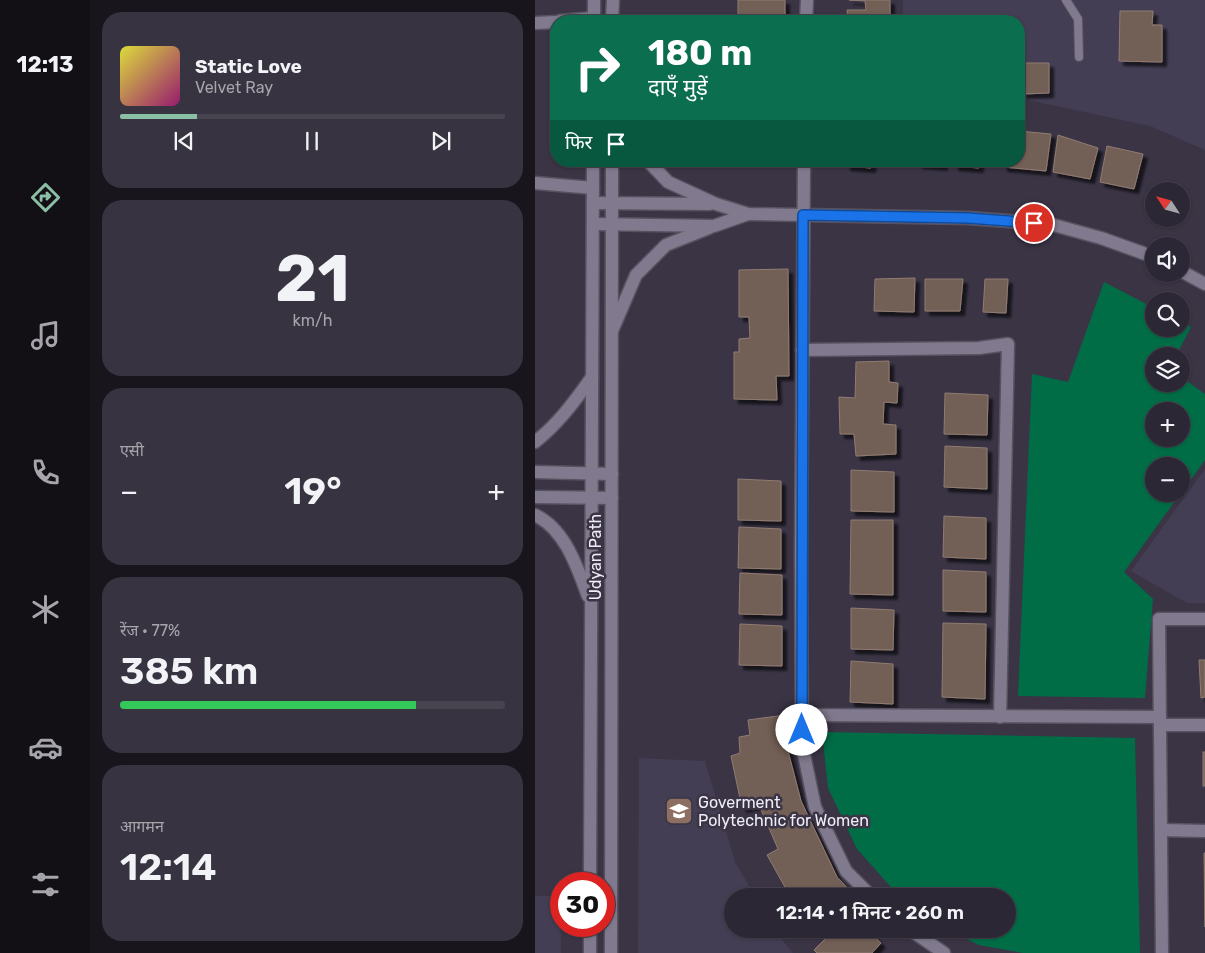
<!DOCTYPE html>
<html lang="hi">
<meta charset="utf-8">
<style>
:root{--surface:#2c2734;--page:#383340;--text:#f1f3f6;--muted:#a6a5ac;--line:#48444f;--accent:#8abfa5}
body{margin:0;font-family:Rubik,"Noto Sans Devanagari",sans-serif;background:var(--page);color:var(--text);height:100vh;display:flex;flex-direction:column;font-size:19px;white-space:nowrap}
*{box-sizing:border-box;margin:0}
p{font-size:16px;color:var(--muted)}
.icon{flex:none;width:28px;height:28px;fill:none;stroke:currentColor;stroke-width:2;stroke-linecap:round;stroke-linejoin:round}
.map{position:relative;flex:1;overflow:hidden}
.side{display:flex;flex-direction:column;gap:12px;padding:12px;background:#18151d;width:445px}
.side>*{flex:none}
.banner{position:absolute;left:15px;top:15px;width:475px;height:152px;border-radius:20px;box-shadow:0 1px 4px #0004,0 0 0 1px var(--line);background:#0b6e4f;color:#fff;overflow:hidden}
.needle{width:32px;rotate:306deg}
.buttons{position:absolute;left:610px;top:182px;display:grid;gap:10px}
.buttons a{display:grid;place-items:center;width:45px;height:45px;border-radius:50%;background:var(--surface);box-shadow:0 1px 4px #0004,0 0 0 1px var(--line);font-size:25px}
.speed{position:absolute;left:15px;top:872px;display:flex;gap:10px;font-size:25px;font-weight:700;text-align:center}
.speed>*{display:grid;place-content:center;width:65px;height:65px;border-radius:50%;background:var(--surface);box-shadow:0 1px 4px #0004,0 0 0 1px var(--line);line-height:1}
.speed .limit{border:8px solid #d22;background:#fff;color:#111}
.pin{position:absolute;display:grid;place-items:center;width:42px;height:42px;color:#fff;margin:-21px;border:2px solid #fff;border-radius:50%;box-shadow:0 1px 5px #0007}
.me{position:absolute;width:55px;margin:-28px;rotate:0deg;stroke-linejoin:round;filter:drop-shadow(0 0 4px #0008)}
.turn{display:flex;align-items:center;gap:18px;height:105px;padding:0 15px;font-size:22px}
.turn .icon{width:65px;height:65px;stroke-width:2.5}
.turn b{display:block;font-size:35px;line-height:42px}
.then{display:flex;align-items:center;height:48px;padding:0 15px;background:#0003;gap:10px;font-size:19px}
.big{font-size:38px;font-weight:600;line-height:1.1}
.side .tile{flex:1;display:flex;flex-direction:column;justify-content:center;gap:8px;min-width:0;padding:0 18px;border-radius:20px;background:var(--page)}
.side .dial{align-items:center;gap:0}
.dial b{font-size:65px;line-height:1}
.song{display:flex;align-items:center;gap:15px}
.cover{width:60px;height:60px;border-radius:8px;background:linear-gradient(135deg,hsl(60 70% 55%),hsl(320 70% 35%))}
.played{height:5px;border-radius:2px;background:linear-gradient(90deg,var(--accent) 20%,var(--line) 20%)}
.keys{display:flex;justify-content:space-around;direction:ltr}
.heat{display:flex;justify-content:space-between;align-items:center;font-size:28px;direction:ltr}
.charge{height:8px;border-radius:4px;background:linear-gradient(90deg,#34c759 77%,var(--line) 0)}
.trip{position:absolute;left:189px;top:888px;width:292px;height:50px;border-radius:25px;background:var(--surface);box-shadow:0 1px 4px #0004,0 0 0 1px var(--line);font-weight:600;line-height:50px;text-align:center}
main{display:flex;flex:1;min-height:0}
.dock{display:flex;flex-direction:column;width:90px;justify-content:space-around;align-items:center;background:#121015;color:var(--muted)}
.dock .icon{width:35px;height:35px}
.dock .current{color:var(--accent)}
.dock b{font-size:22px;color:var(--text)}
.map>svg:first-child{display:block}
</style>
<main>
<nav class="dock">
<b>12:13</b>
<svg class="icon current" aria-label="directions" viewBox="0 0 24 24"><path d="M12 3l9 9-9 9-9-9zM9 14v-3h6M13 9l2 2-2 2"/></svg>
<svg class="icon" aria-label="music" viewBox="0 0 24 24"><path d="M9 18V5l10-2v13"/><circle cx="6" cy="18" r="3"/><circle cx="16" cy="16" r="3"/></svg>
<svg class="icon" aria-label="phone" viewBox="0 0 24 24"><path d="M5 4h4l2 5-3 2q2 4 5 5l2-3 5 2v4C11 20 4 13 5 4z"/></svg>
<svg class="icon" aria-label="climate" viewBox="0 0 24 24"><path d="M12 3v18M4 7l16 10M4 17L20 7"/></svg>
<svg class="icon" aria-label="car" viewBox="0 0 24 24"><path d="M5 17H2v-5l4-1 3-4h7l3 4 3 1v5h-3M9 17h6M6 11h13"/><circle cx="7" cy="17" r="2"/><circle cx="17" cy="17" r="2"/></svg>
<svg class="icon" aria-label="filters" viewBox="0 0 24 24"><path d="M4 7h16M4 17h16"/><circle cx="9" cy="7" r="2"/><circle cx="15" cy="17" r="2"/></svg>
</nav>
<section class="side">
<div class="tile">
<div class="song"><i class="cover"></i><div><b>Static Love</b><p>Velvet Ray</p></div></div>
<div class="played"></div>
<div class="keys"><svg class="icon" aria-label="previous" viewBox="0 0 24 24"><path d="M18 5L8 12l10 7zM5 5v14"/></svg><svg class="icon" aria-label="pause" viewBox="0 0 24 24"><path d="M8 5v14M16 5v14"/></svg><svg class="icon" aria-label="next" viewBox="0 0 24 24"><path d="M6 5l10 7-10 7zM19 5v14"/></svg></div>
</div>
<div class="tile dial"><b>21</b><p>km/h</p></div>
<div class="tile"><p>एसी</p>
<div class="heat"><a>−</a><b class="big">19°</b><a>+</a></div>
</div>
<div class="tile"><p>रेंज · 77%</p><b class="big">385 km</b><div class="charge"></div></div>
<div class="tile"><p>आगमन</p><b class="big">12:14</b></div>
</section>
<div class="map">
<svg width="670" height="953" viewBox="0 0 670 953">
<defs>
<filter id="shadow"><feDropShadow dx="4.5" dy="4.5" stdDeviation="1" flood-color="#0009"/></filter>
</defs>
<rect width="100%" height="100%" fill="#3a3445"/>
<g fill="#443e54">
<polygon points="368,0 670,0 670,150 615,126 484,98 484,21 368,21"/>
<polygon points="670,469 670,603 652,603 596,571"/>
<polygon points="104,758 170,761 200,862 220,896 198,896 198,929 238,929 258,953 103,953"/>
<polygon points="0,896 25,896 26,953 0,953"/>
</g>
<g fill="#006d47" fill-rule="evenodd">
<path d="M 569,282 L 619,308 L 619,329 L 646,329 L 646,322 L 656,327 L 641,356 L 619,356 L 619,384 L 646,384 L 646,377 L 670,394 L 670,460 L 646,493 L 646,466 L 619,466 L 619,494 L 645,494 L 589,572 L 618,599 L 610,698 L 483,696 L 497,374 L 533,382 ZM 619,411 L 646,411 L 646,439 L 619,439 Z"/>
<polygon points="287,732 600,738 605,953 488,953 444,945 412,929 472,929 472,896 364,896 322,849 293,788"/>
</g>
<g fill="#725e55" stroke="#917c72" filter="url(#shadow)">
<polygon points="203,0 250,0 250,19 203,20"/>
<polygon points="314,0 355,0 355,21 313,21 312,10 331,10 330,1"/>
<polygon points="585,11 618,11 617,25 627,25 627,62 584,61"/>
<polygon points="487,63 514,63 514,93 487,94"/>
<polygon points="484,131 516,134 511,171 468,167 468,161 484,161"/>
<polygon points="523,135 563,148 555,179 518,172"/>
<polygon points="572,146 608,154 599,189 565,182"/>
<polygon points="311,161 337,161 336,168 311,166"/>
<polygon points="383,161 408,161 408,166 383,164"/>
<polygon points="419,161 444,161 444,168 419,166"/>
<polygon points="253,269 254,376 241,376 242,400 199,399 199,352 204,352 204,339 215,338 214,317 204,317 204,270"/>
<polygon points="380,278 379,312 339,311 340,279"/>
<polygon points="390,279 428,279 425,311 390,311"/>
<polygon points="450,279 473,279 471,313 448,312"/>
<polygon points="354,361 354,382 363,383 362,403 349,402 348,424 361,425 361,454 321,456 319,434 305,434 304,397 320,398 321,362"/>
<polygon points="410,393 453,395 452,435 409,434"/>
<polygon points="410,446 452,448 452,489 409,487"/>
<polygon points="316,470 359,472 359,512 316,511"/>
<polygon points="203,479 246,481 246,521 203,520"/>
<polygon points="409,516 451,518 451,559 408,557"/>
<polygon points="316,520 358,520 358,595 315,594"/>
<polygon points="204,527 246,529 246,569 203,568"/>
<polygon points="408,570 451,572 451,612 408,611"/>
<polygon points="205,573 247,575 247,615 204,614"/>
<polygon points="316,608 359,610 358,650 316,649"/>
<polygon points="408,623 451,624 450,699 407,697"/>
<polygon points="205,624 247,626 247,666 204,665"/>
<polygon points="664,660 670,660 670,697 666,698"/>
<polygon points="316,661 358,664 358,704 315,702"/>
<polygon points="250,715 252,747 266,801 302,877 318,894 315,896 255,896 232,855 243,849 224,805 207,808 196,756 205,753 204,737 215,735 213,720"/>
<rect x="668" y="752" width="2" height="34"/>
<polygon points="669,853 670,853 670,927"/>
<polygon points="300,929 331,929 346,943 337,953 282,953 279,950"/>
</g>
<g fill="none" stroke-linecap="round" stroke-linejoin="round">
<g stroke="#575260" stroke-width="10">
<polyline id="service" points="531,0 543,19 544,57"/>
</g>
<g stroke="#575260" stroke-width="15">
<g id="minor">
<polyline points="25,21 59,18"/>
<polyline points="271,21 272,0"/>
<polyline points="0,23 21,22"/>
<polyline points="113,161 133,182 181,204 213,214 433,218 515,224 566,238 619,257"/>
<polyline points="269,161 266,550 267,745 280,807 311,871 336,896"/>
<polyline points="0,183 58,188"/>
<polyline points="58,203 175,204"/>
<polyline points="58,224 179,226 213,214"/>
<polyline points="646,271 670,284"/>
<polyline points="77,331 101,275 131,245 174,228"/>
<polyline points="267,350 444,348 473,344 465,717"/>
<polyline points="267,715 625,717"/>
<polyline points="625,725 670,725"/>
<polyline points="626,830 670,831"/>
<polyline points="374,929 409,953"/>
<polyline points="627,953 624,619 670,619"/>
</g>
</g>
<g stroke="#575260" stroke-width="15">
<g id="tertiary">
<polyline points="0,472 77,474"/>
<polyline points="0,497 77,498"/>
</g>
</g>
<g stroke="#575260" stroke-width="15">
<g id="secondary">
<polyline points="59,21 59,0"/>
<polyline points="77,21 78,0"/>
<path d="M 0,442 C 23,424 40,401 57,377"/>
<path d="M 0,515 C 30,529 42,567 53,596"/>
<polyline points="55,884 58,161"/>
<polyline points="55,953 55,926"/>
<polyline points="76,953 77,161"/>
</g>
</g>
<use href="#service" stroke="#817a8e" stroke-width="8"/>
<use href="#minor" stroke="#817a8e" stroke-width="12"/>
<use href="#tertiary" stroke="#817a8e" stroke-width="12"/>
<use href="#secondary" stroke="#817a8e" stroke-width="12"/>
</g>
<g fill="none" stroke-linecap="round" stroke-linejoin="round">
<g stroke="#114b97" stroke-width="12">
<polyline id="route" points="267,730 268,215 433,218 499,223"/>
</g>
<use href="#route" stroke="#1a73e8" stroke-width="9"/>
</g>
<defs>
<g id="university-square" transform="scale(1.4375)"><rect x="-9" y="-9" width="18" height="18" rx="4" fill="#8d6e63" stroke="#3a3445"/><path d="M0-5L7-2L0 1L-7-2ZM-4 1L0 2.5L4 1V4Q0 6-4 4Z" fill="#fff"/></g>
</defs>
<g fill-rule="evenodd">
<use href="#university-square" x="144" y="811"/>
</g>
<g text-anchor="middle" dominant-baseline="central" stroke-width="5" stroke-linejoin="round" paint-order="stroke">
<g font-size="16" fill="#f0edf8" stroke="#3a3445">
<text transform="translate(60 557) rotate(-90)">Udyan Path</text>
</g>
<g font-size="16" fill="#f0edf8" stroke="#3a3445" text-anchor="start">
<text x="163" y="802">Goverment<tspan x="163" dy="18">Polytechnic for Women</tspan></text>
</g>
</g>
</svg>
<div class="buttons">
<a><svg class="needle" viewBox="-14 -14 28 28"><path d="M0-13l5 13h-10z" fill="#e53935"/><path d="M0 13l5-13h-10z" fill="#a6a5ac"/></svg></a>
<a><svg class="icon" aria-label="sound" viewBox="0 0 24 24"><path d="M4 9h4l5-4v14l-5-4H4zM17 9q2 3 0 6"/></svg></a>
<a><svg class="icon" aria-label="search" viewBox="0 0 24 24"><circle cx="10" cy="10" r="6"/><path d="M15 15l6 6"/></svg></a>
<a><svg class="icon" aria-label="layers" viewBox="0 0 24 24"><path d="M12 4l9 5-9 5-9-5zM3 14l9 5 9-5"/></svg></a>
<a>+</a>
<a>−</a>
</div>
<div class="speed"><div class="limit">30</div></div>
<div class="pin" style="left:499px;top:223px;background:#d93025"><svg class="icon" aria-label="arrive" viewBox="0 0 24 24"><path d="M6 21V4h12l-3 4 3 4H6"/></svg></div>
<svg class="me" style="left:267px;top:730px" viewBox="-20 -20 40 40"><circle r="19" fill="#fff"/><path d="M0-13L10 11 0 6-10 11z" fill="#1a73e8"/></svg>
<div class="trip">12:14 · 1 मिनट · 260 m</div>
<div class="banner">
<div class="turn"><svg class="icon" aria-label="right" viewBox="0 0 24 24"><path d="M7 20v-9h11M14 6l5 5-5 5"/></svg><div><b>180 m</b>दाएँ मुड़ें</div></div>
<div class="then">फिर<svg class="icon" aria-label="arrive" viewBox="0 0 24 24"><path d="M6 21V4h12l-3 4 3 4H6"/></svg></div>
</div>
</div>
</main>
